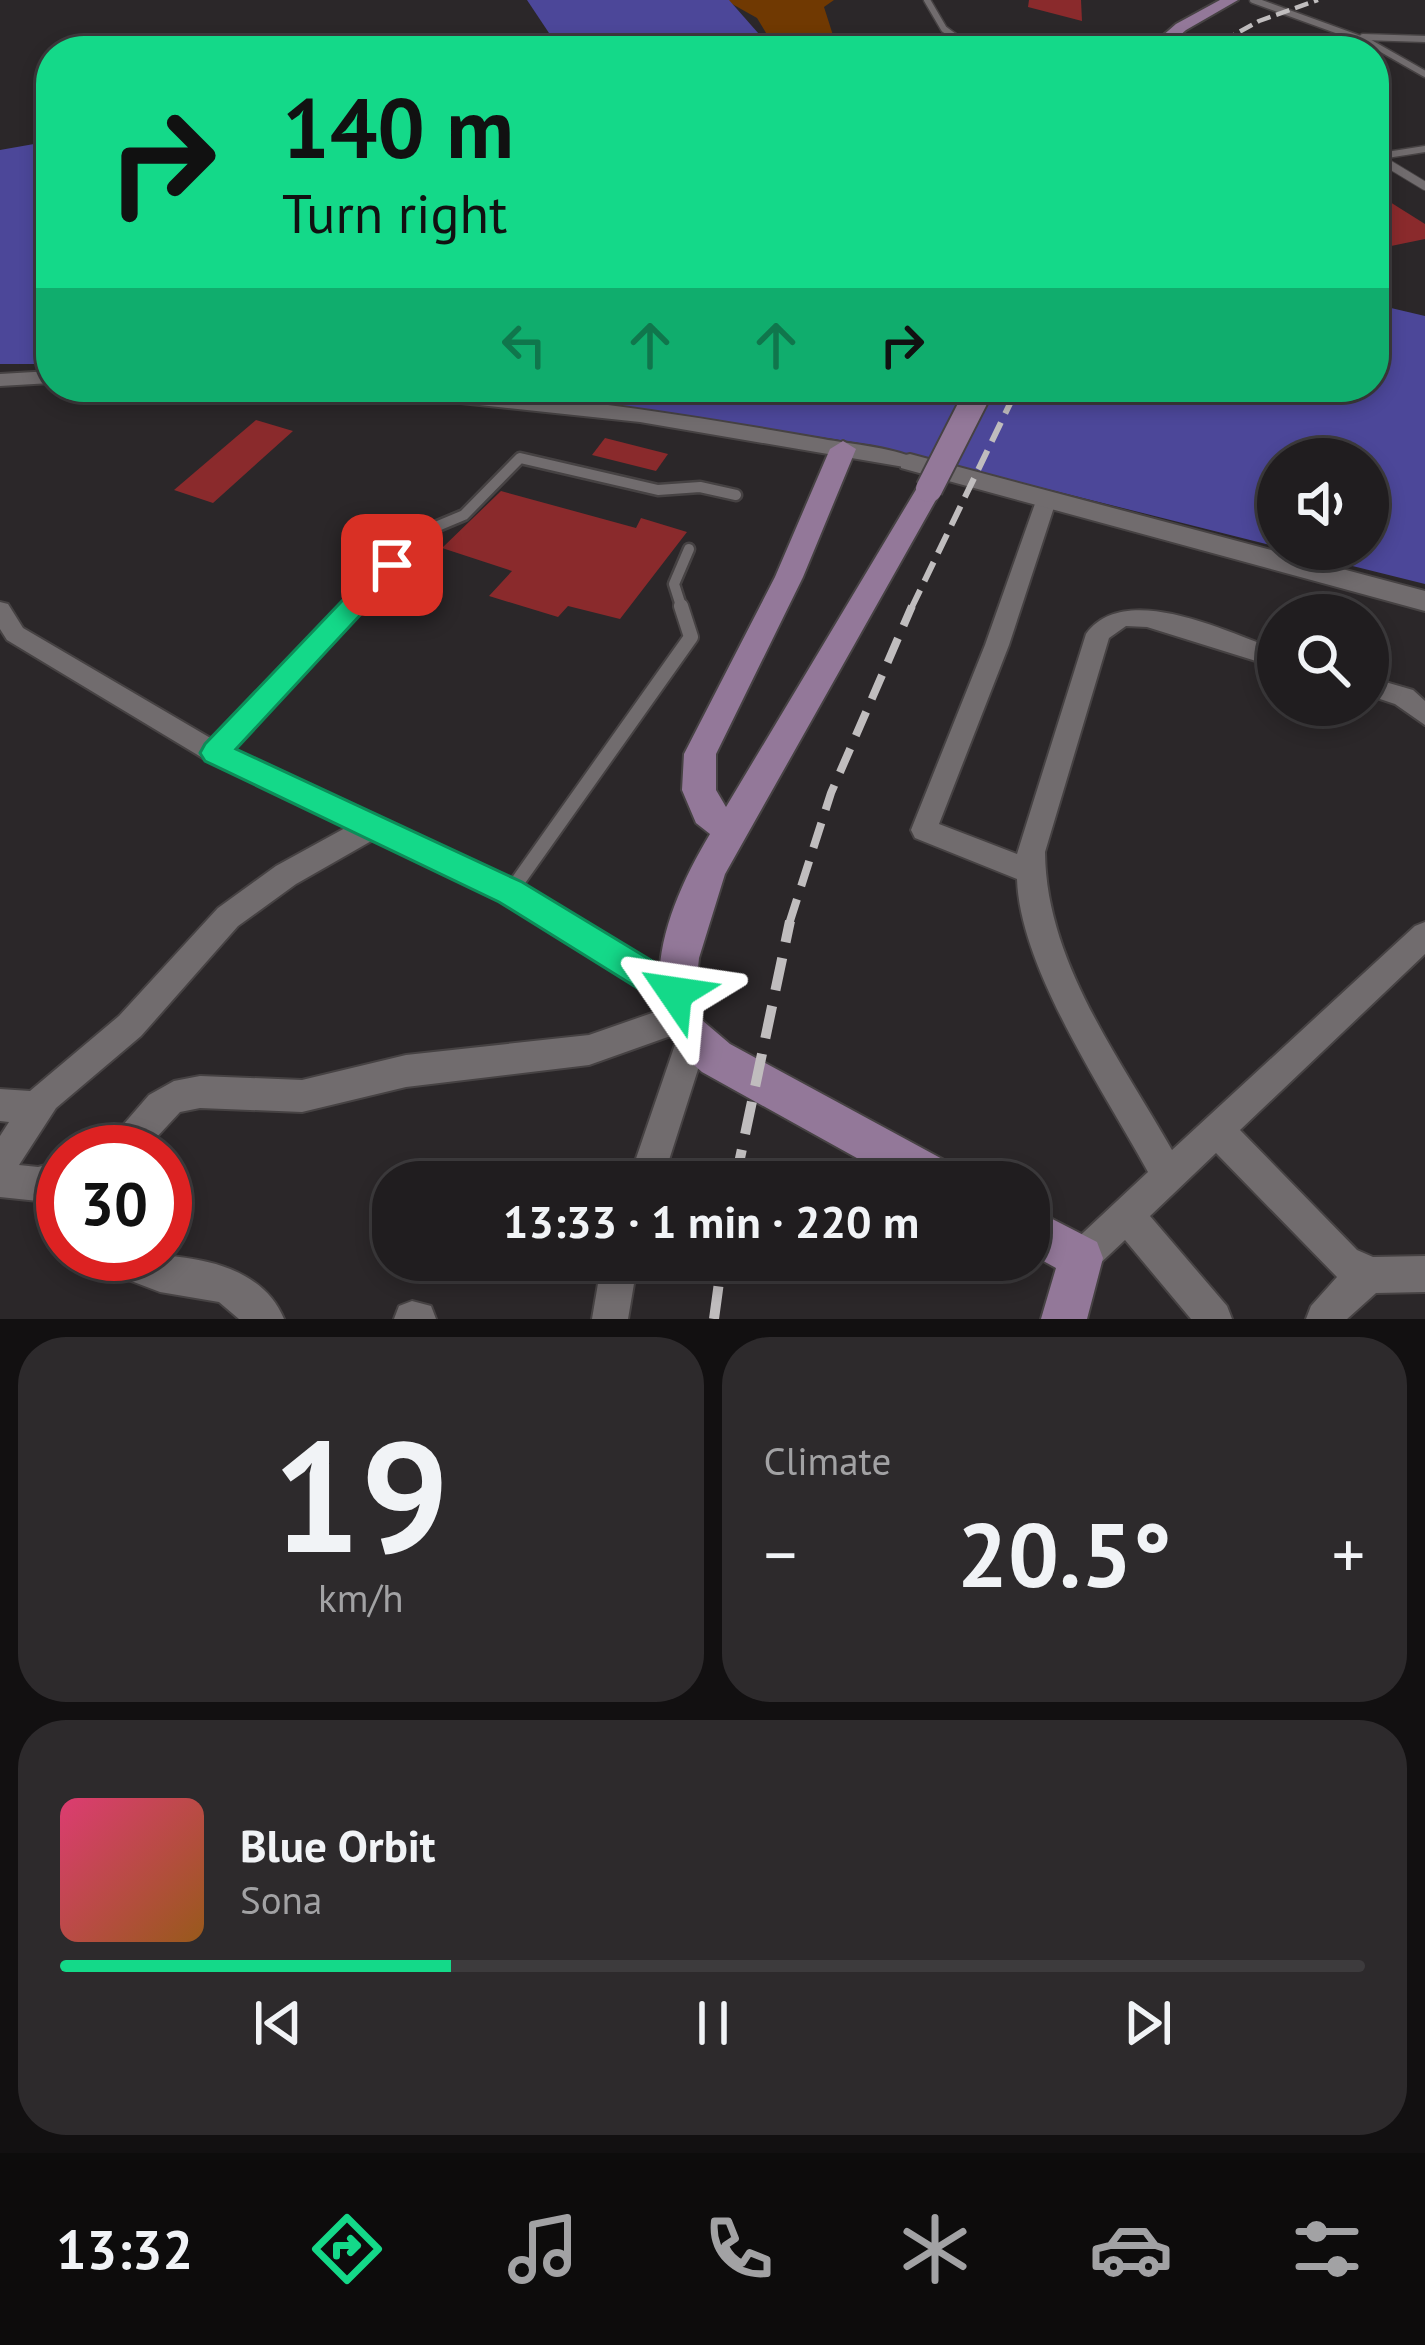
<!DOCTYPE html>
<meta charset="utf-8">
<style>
:root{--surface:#201d1f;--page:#2d2a2c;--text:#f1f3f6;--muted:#a2a2a4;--line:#3d3b3d;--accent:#14d989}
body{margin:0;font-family:"PT Sans",sans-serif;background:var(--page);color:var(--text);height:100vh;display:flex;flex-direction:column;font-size:45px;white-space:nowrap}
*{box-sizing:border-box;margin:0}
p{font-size:39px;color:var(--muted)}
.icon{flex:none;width:66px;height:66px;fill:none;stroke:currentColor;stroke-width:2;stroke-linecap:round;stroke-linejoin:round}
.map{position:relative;height:1319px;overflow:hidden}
.side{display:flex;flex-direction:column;gap:18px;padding:18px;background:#121011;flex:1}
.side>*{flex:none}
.top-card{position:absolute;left:36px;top:36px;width:1353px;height:366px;border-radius:48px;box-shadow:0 6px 18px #0003,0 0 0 3px var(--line);background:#14d989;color:#111;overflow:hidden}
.tools{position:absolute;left:1257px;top:438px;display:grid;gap:24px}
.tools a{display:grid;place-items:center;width:132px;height:132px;border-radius:50%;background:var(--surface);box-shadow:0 6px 18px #0003,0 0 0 3px var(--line);font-size:60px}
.speed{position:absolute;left:36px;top:1125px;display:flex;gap:24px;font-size:60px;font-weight:700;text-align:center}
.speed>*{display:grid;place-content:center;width:156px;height:156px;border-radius:50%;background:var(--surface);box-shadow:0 6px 18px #0003,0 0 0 3px var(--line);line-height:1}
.speed .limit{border:18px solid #d22;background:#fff;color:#111}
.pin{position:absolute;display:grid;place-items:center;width:102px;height:102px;color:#fff;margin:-51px;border-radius:24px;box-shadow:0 6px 18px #0006}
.me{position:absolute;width:132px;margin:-66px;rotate:302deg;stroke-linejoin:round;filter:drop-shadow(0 0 9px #0008)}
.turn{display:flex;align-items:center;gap:42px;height:252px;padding:0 48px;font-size:54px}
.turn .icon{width:156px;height:156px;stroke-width:2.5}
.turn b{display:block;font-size:84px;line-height:102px}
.lanes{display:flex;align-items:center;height:114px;padding:0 48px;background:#0003;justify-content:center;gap:60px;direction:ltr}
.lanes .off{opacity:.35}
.big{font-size:90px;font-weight:700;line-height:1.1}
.side .card{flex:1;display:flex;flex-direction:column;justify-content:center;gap:18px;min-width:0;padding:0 42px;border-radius:48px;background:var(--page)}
.side .dial{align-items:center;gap:0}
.dial b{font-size:156px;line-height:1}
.song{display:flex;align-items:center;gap:36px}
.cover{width:144px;height:144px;border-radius:18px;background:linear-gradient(135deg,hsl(340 70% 55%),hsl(30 70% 35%))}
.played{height:12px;border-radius:6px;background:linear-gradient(90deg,var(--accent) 30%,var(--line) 30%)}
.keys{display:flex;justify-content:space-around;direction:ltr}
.heat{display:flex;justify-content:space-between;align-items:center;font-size:66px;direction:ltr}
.side .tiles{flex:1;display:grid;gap:18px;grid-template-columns:1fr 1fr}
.card:last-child{grid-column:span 2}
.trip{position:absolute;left:372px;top:1161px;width:678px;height:120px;border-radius:48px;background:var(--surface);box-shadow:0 6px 18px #0003,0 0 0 3px var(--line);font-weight:700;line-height:120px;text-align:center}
.menu{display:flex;height:192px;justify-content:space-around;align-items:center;background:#0d0c0c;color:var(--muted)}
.menu .icon{width:84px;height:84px}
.menu .on{color:var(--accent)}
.menu b{font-size:54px;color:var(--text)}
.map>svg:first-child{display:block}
</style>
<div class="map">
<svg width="1425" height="1319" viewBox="0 0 1425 1319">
<rect width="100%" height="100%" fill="#2b2729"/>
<polygon fill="#703902" points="725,0 834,0 824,7 838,51 777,51 757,18"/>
<g fill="#4c4799">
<polygon points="527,0 729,0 774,51 561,51"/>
<polygon points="51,141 51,364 0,364 0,150"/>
<polygon points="1374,304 1425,316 1425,584 1284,549 1368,549 1368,459 1278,459 1278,547 872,445 498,387 1374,387"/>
</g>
<g fill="#8a2a2c">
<polygon points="1029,0 1081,0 1082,21 1028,7"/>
<polygon points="1374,192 1425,224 1425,239 1391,246 1374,235"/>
<polygon points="256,420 293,431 213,503 174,490"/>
<polygon points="605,438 668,454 656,471 592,455"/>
<polygon points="501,491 636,528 641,518 687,532 620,619 568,606 558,617 489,596 512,571 442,548"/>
</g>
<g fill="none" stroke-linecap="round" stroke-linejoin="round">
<g stroke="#464243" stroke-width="9">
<g id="service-far3">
<polyline points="927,0 944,29 974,51"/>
<polyline points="1253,0 1369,42 1425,74"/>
<polyline points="1363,37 1425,39"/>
<polyline points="1376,156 1382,160"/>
<polyline points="1374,157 1425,149"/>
</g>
</g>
<g stroke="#464243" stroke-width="10">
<polyline id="service-far2" points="1377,157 1425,186"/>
</g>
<g stroke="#464243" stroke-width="15">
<g id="service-far1">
<polyline points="349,609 421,533 464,515 520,458 658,490 700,487 736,495"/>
<polyline points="682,609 674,584 689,549"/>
</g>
</g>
<g stroke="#464243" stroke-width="18">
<g id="service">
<polyline points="215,753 352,606"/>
<polyline points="511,891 691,637 681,606"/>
</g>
</g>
<g stroke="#464243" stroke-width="4">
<g id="minor">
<polygon points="51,371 51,383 0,386 0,374"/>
<path d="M 358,387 C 514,387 670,412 823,439 C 848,444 903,448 920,462 L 910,468 L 640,422 L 367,393 Z"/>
<path d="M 1047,491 L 1057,498 L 1009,645 L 939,824 L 1017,854 L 1086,634 C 1125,580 1228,633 1278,650 L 1278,668 L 1147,627 L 1126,626 L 1109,638 L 1045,852 C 1046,962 1120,1058 1172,1150 L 1415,926 L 1425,922 L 1425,954 L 1240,1130 L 1357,1250 L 1373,1257 L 1425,1256 L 1425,1292 L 1376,1293 L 1347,1319 L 1306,1319 L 1311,1306 L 1337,1277 L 1216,1153 L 1150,1216 L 1227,1306 L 1232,1319 L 1191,1319 L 1125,1240 L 1093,1270 L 1081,1276 L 1069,1270 L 1063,1258 L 1069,1246 L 1148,1172 C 1105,1093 1020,969 1017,879 L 915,838 L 911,830 L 985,645 L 1037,498 Z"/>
<polygon points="0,602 8,604 23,628 224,746 521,883 686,983 690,993 682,1005 690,1008 692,1023 703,1027 708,1038 662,1182 628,1182 679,1033 589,1065 406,1087 302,1112 200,1108 180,1112 143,1152 105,1152 110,1140 149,1095 174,1081 200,1076 302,1080 406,1055 589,1035 672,1006 501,901 373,840 296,884 238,926 141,1036 56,1108 19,1165 38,1167 63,1161 63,1195 38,1201 0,1197 0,1136 9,1122 0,1121 0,1089 30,1091 119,1016 218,908 276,866 347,827 206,760 7,640 0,629"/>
<polygon points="1368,677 1413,690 1425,701 1425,725 1395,704 1368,695"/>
<path d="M 86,1254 C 149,1254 255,1248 284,1319 L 239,1319 L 219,1302 L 160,1292 L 92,1266 Z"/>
<polygon points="602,1260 638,1260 628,1319 592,1319"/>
<polygon points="412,1301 431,1306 436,1319 394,1319 399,1306"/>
</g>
</g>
<g stroke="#464243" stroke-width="4">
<polygon id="tertiary" points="910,454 1425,591 1425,611 901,468 901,456"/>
</g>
<g stroke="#464243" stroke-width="4">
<g id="secondary">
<polygon points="1220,0 1238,0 1186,30 1162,51 1145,51 1176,24"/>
<path d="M 843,441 L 856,449 L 803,577 L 716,754 L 716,790 L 726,807 L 920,483 L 938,483 L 942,489 L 725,874 L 699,958 L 695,998 L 703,1021 L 730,1044 L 957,1167 L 963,1182 L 900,1182 L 702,1072 C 626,1009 666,907 710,834 L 696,823 L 682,790 L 684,754 L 775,577 L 830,449 Z"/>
<polygon points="1029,1207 1097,1242 1103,1258 1087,1319 1041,1319 1056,1268 1029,1253"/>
</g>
</g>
<use href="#service-far3" stroke="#716c6e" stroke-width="6"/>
<use href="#service-far2" stroke="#716c6e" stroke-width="8"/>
<use href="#service-far1" stroke="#716c6e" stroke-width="10"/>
<use href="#service" stroke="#716c6e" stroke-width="14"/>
<use href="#minor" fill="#716c6e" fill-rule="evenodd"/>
<use href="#tertiary" fill="#716c6e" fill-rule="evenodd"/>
<use href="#secondary" fill="#937899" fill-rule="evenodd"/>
<polyline stroke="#c0bdbe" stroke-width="4.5" stroke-dasharray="14 6" stroke-linecap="butt" points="1205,51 1259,21 1318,0"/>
<polyline stroke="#c0bdbe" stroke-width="6" stroke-dasharray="21 10" stroke-linecap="butt" points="911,609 1018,387"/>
<polyline stroke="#c0bdbe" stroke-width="8" stroke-dasharray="26 14" stroke-linecap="butt" points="789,924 831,793 912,606"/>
<g stroke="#c0bdbe" stroke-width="10" stroke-dasharray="33 16" stroke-linecap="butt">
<polyline points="735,1182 790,921"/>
<polyline points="714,1319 722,1260"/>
</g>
<g stroke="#464243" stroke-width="30" stroke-linecap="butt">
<polyline id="secondary-bridge" points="929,489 981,387"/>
</g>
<use href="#secondary-bridge" stroke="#937899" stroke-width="26"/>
</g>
<polygon fill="#14d989" stroke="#0d8d59" stroke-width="3" points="392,556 404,565 401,571 236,749 522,882 687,982 692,993 687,1004 675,1009 663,1004 499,902 205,761 200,753 205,744 383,558"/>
</svg>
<div class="tools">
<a><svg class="icon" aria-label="sound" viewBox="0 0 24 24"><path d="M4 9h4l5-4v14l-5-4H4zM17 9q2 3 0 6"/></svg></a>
<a><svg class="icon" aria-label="search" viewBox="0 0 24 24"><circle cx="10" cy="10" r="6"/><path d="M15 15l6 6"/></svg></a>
</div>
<div class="speed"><div class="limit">30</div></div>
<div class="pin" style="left:392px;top:565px;background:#d93025"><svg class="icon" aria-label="arrive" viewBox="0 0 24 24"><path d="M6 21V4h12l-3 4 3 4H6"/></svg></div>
<svg class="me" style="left:675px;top:993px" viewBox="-20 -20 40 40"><path d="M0-17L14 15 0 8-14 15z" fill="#14d989" stroke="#fff" stroke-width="4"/></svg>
<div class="trip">13:33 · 1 min · 220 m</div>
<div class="top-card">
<div class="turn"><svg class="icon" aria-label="right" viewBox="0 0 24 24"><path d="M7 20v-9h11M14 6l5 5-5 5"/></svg><div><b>140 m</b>Turn right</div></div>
<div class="lanes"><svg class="icon off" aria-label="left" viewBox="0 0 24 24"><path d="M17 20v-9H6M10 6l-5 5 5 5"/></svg><svg class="icon off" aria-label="ahead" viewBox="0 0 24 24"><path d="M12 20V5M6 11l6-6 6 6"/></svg><svg class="icon off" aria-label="ahead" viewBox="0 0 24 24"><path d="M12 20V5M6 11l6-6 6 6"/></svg><svg class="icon" aria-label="right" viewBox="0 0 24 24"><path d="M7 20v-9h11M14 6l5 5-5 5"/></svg></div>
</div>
</div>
<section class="side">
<div class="tiles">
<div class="card dial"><b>19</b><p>km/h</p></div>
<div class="card"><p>Climate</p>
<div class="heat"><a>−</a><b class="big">20.5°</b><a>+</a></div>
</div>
<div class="card">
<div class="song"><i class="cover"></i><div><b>Blue Orbit</b><p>Sona</p></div></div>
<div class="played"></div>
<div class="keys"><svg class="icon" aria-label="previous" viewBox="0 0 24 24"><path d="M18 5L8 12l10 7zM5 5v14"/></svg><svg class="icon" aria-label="pause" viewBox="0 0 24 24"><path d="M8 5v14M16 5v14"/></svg><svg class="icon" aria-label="next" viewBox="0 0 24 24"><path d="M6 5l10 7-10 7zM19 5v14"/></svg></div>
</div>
</div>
</section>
<nav class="menu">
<b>13:32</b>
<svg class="icon on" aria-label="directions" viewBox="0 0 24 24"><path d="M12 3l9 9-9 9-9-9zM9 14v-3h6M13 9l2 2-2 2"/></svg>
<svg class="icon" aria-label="music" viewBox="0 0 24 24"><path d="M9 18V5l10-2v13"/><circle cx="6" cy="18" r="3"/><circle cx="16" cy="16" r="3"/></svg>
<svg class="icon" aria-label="phone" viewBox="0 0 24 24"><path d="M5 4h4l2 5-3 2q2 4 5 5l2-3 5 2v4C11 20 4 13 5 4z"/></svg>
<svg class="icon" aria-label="climate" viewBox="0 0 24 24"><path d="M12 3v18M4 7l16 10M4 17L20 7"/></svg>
<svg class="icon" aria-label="car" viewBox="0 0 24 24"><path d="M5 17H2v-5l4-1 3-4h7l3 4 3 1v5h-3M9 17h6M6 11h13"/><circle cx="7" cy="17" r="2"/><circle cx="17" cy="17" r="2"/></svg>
<svg class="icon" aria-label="filters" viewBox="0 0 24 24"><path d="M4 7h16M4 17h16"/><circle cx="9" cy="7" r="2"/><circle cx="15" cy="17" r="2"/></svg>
</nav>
